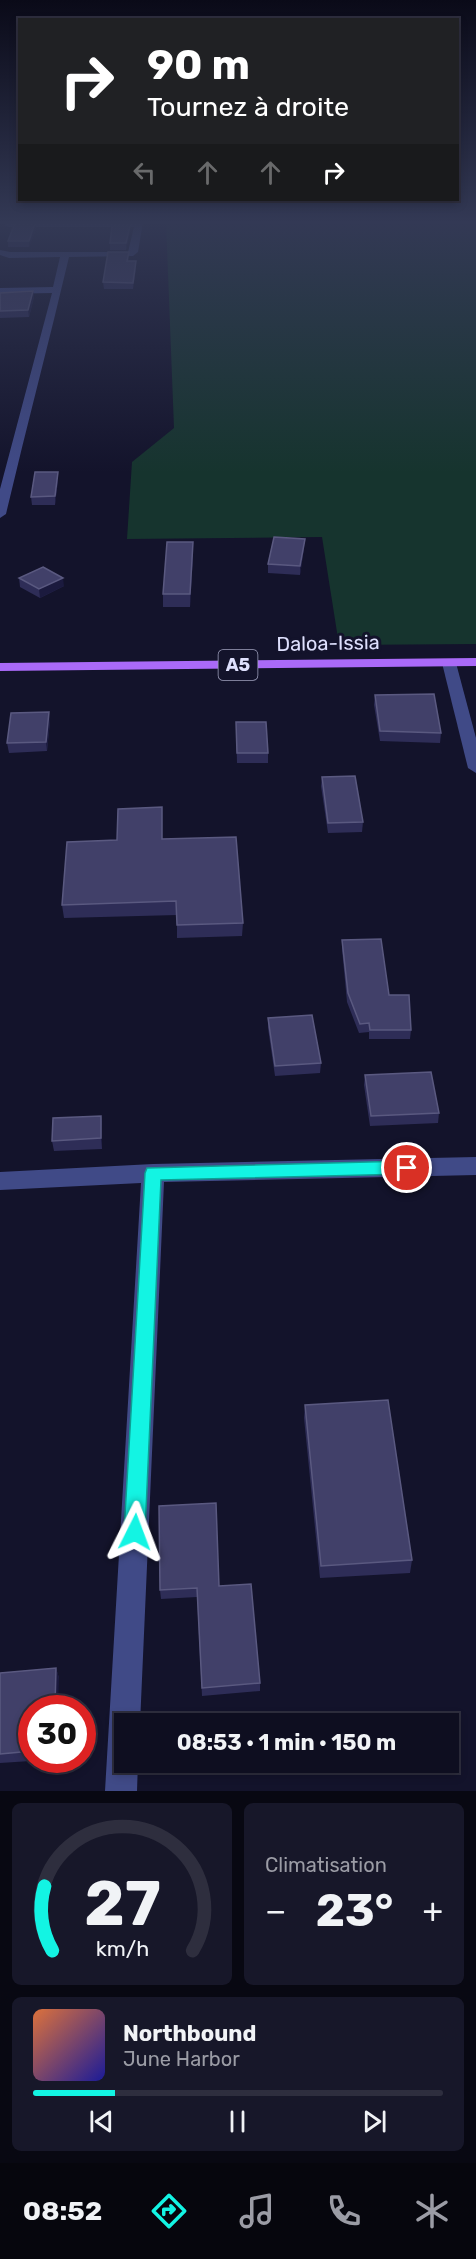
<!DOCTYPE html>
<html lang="fr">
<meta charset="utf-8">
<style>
:root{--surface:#0e0e20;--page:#171729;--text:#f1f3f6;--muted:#9b9ca5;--line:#2e2e3e;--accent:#13f4e3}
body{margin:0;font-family:Rubik,sans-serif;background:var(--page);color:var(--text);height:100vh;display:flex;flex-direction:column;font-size:22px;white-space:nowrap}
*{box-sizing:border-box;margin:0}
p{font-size:20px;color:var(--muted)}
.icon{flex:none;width:33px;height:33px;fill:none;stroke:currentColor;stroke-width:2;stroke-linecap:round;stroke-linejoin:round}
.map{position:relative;height:1791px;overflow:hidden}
.panel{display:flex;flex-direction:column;gap:12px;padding:12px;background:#080812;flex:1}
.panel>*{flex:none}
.top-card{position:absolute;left:18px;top:18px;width:441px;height:183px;border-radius:0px;box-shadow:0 3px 9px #0003,0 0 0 2px var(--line);background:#202124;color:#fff;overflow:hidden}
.speed{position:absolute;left:18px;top:1695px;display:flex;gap:12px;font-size:30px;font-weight:700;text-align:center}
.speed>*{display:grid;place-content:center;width:78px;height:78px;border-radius:50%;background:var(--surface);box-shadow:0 3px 9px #0003,0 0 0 2px var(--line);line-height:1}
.speed .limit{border:9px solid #d22;background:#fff;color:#111}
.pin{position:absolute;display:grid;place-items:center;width:51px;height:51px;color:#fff;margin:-26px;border:3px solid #fff;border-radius:50%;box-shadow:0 2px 6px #0007}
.me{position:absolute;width:66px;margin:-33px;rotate:3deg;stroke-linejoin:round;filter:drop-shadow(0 0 4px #0008)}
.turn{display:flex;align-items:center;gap:21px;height:126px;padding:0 30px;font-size:27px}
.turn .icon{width:78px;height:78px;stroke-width:2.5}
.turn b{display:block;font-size:42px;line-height:51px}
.lanes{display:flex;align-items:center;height:57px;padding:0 30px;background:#0003;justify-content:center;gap:30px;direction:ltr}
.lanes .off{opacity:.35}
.big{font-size:45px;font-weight:700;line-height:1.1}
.panel .widget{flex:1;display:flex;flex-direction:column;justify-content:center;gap:9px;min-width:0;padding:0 21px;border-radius:9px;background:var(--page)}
.panel .dial{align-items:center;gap:0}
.dial svg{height:156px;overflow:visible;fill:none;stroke:var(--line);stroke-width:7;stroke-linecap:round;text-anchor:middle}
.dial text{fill:var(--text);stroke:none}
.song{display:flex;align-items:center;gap:18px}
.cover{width:72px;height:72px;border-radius:9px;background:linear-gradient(135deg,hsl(20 70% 55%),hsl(240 70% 35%))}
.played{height:6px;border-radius:3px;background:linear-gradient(90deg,var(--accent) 20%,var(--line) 20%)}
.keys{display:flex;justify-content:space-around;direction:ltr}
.heat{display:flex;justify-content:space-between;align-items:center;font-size:33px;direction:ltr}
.panel .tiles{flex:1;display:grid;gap:12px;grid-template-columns:1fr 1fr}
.widget:last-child{grid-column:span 2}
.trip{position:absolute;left:114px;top:1713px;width:345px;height:60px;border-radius:0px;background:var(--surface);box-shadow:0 3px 9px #0003,0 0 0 2px var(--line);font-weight:700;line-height:60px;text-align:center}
.menu{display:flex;height:96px;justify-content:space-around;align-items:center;background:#06060d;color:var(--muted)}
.menu .icon{width:42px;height:42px}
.menu .current{color:var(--accent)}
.menu b{font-size:27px;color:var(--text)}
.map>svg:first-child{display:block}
</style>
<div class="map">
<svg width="476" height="1791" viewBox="0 0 476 1791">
<rect width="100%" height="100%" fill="#13132b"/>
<polygon fill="#16342e" points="166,222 476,222 476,644 339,645 322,537 127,539 132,462 174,428"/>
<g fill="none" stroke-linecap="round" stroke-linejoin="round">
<g fill="#404a87" fill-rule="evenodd">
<path d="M 143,222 L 138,252 L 133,256 L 69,257 C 49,343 26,428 6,514 L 0,518 L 0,489 L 52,293 L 0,294 L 0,288 L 53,287 L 60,257 L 9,258 L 0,255 L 0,250 L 10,252 L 128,252 L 134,227 L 8,227 L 4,225 L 8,223 Z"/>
<polygon points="449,659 456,663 476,738 476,773 468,768 442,663"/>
<polygon points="476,1157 476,1175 164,1182 140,1724 124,1724 124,1762 138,1762 137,1791 105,1791 141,1183 0,1190 0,1172 153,1164"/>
</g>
<polygon fill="#aa6af8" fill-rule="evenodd" points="476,658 476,666 0,671 0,663"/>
</g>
<g fill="#2e2d57">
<polygon points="130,226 130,232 126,250 110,250 110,243"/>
<polygon points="36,229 29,247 8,247 8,241"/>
<polygon points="129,258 128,261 136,268 133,289 104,289 103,282"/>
<polygon points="33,291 34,297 29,317 0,318 0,293"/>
<polygon points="58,472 58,480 55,505 32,505 31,497"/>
<polygon points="304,548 300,575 268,573 268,564"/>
<polygon points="193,555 190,607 163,607 163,594"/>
<polygon points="19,578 64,586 40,598 20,587"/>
<polygon points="375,695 441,733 440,743 380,741 374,705"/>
<polygon points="50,721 47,751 9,753 7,743"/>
<polygon points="236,722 268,753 268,763 237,763"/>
<polygon points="322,777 363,822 362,832 328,833 321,786"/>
<polygon points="163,839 243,923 242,936 177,938 177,915 64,918 62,905"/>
<polygon points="342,940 389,995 411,1030 410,1039 369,1039 369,1032 359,1033 347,1002 342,949"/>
<polygon points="268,1018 321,1063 320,1073 275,1076 268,1028"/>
<polygon points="365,1075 439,1113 438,1123 370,1126 364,1085"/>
<polygon points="101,1116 102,1126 102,1149 54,1151 52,1141"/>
<polygon points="305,1405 412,1560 410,1573 320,1578 304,1418"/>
<polygon points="219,1586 260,1683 260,1691 202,1696 197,1597 161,1599 160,1590"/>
<polygon points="56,1668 59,1678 32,1708 32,1760 46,1760 0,1763 0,1673"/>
</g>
<g fill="#1b1a3e">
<polygon points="35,223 36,229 29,247 29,241"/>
<polygon points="130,226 130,232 126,250 126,243"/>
<polygon points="136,261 136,268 133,289 133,283"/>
<polygon points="33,291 34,297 29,317 28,310"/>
<polygon points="58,472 58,480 55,505 55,496"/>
<polygon points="305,539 304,548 300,575 300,566"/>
<polygon points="193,542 193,555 190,607 190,594"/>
<polygon points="63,578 64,586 40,598 39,589"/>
<polygon points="49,712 50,721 47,751 46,742"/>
<polygon points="101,1116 102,1126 102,1149 101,1138"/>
<polygon points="56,1668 59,1678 58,1708 55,1708"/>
</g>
<g fill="#414069" stroke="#5a5980" stroke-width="1.5">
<polygon points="15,223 35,223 29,241 8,241"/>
<polygon points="112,226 130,226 126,243 110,243"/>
<polygon points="108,252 129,252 127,261 136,261 133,283 103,282"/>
<polygon points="33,291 28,310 0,311 0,293"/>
<polygon points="35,472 58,472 55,496 31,497"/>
<polygon points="274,537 305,539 300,566 268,564"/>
<polygon points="167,542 193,542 190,594 163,594"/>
<polygon points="43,567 63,578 39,589 19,578"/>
<polygon points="434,694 441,733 380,731 375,695"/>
<polygon points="49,712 46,742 7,743 11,713"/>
<polygon points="236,722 266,722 268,753 237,753"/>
<polygon points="355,776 363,822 328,823 322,777"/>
<polygon points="162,807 162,839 236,837 243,923 177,925 176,901 62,905 67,842 117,840 118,809"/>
<polygon points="381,939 389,995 409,995 411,1030 370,1030 369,1023 360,1024 348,993 342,940"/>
<polygon points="312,1015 321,1063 275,1066 268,1018"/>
<polygon points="431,1072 439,1113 371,1116 365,1075"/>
<polygon points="101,1116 101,1138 52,1141 53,1118"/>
<polygon points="388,1400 412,1560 321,1566 305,1405"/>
<polygon points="216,1503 219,1586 251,1584 260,1683 202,1688 197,1588 160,1590 159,1506"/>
<polygon points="56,1668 55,1708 32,1708 32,1751 0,1754 0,1673"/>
</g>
<linearGradient id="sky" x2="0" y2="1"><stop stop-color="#0a0a18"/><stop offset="0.47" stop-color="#333955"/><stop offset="1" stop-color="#333955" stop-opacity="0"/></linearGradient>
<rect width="476" height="473" fill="url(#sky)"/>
<polygon fill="#13f4e3" stroke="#0c9f94" stroke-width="1.5" points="407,1161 413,1163 415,1168 413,1173 407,1174 161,1180 145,1532 142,1539 135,1543 127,1539 124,1532 145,1173 147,1168"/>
<g text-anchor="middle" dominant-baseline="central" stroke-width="6" stroke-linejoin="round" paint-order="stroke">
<rect fill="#13132b" stroke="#a1a2be" stroke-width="1.5" x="218.5" y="650" width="39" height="30" rx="4.5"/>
<g font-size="18" font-weight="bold" fill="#dee0fd">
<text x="238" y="665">A5</text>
</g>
<g font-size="20" fill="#dee0fd" stroke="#13132b">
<text transform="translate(328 643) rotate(-1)">Daloa-Issia</text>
</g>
</g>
</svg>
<div class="speed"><div class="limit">30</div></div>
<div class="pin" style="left:407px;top:1168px;background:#d93025"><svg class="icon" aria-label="arrive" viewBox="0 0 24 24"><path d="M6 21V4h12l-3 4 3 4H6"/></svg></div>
<svg class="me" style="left:135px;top:1532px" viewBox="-20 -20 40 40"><path d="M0-17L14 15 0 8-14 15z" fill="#13f4e3" stroke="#fff" stroke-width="4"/></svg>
<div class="trip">08:53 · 1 min · 150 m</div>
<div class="top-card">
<div class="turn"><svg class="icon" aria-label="right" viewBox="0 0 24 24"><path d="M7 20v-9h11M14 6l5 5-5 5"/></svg><div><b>90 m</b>Tournez à droite</div></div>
<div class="lanes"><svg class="icon off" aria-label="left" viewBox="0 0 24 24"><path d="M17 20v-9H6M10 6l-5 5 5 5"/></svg><svg class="icon off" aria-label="ahead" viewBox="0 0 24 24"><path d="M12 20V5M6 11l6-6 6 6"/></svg><svg class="icon off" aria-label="ahead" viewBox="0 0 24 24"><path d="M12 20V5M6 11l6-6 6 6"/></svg><svg class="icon" aria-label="right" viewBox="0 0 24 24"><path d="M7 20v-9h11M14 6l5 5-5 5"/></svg></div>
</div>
</div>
<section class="panel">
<div class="tiles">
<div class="widget dial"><svg viewBox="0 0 100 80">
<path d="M14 69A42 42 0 1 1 86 69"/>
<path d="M14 69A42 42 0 0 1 10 36" stroke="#13f4e3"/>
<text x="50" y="56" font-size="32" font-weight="700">27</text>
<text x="50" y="72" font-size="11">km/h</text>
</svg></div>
<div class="widget"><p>Climatisation</p>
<div class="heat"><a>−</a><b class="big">23°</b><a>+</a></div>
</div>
<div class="widget">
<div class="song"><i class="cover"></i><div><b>Northbound</b><p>June Harbor</p></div></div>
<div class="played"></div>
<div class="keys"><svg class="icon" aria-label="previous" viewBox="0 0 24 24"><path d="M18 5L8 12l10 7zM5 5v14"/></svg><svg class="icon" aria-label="pause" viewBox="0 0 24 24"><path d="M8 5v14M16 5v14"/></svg><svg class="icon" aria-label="next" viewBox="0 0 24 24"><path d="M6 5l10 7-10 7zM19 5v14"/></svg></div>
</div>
</div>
</section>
<nav class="menu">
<b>08:52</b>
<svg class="icon current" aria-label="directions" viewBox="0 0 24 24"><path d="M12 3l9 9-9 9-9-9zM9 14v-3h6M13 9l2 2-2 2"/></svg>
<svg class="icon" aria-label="music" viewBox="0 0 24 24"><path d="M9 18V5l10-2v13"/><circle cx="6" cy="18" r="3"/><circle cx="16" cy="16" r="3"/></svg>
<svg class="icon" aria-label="phone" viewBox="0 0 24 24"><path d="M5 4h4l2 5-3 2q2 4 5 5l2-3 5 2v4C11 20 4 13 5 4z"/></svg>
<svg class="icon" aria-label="climate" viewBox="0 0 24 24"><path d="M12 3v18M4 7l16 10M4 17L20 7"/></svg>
</nav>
